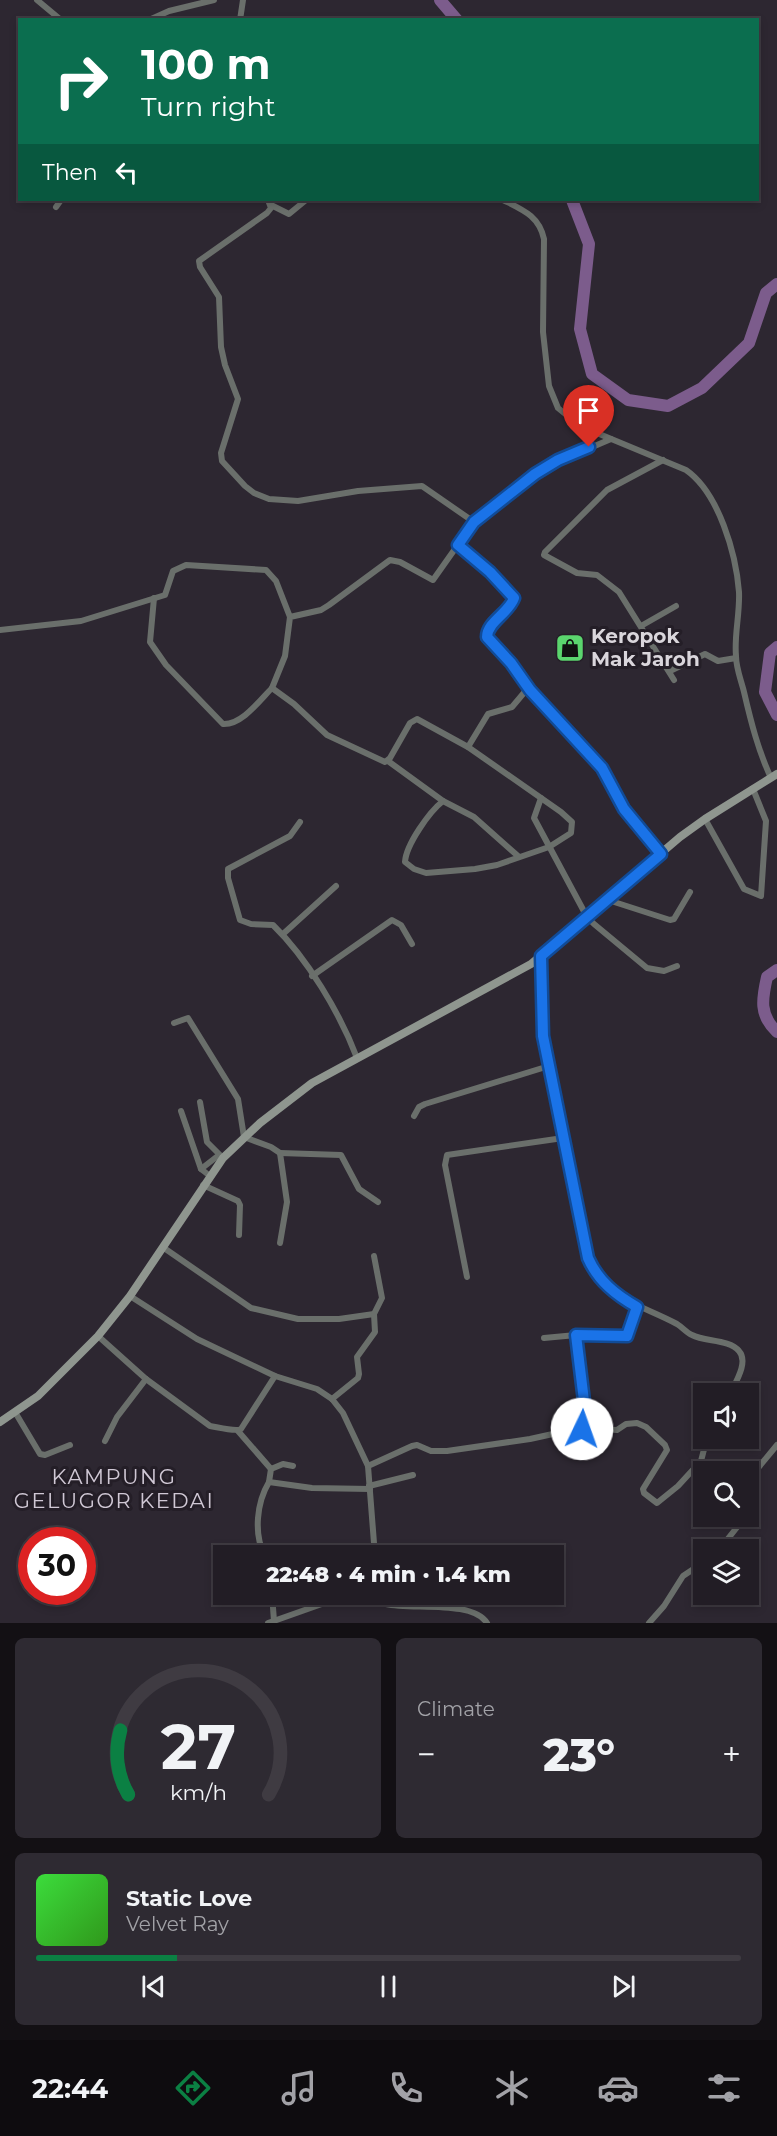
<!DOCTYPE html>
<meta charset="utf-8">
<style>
:root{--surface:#221d25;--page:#2e2a32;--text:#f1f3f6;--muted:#a2a2a7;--line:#3f3b42;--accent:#0b8043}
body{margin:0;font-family:Montserrat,sans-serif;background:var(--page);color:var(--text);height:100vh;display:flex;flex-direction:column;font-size:22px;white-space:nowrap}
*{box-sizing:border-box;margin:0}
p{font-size:20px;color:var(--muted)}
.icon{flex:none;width:33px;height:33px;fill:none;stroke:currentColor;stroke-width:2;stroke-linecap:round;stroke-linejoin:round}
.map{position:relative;height:1623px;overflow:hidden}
.details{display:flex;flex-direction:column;gap:15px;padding:15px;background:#131014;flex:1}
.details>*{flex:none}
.hud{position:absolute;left:18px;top:18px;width:741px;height:183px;border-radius:0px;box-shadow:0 3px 9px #0003,0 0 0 2px var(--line);background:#0b6e4f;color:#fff;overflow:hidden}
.fabs{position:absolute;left:693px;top:1383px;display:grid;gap:12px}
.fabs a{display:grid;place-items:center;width:66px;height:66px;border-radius:0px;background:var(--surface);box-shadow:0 3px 9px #0003,0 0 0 2px var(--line);font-size:30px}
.speed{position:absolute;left:18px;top:1527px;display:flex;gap:12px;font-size:30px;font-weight:700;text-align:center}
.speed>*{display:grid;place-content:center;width:78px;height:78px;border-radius:50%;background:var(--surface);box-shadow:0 3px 9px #0003,0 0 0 2px var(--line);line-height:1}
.speed .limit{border:9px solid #d22;background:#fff;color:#111}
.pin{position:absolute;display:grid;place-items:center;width:51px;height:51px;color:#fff;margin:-62px -26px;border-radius:50% 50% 50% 0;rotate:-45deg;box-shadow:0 0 6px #0007}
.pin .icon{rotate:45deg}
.me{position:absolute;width:66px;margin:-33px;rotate:3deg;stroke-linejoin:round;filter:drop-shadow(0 0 4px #0008)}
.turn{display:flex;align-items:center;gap:21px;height:126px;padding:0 24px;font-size:27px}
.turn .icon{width:78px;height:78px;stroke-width:2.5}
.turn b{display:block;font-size:42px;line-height:51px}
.then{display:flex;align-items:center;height:57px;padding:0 24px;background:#0003;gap:12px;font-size:22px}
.big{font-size:45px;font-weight:800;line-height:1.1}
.details .widget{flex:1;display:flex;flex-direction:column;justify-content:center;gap:9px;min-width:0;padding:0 21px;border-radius:9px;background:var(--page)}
.details .dial{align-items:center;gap:0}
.dial svg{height:156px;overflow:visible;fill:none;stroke:var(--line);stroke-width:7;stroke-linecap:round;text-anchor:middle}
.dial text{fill:var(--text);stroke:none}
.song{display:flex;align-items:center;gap:18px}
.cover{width:72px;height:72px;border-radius:9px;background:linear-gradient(135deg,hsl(120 70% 55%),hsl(110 70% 35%))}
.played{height:6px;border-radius:3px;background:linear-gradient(90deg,var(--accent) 20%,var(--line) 20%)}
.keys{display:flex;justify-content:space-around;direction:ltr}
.heat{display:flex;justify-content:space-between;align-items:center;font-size:33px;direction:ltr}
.details .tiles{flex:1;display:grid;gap:15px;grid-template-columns:1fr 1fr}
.widget:last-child{grid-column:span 2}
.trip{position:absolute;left:213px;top:1545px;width:351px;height:60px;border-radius:0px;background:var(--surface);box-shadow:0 3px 9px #0003,0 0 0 2px var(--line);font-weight:800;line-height:60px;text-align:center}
.tab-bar{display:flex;height:96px;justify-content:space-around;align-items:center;background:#0e0c0f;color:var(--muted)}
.tab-bar .icon{width:42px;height:42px}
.tab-bar .current{color:var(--accent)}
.tab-bar b{font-size:27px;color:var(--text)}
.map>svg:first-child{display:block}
</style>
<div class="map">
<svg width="777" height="1623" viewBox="0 0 777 1623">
<rect width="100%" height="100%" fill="#2d2731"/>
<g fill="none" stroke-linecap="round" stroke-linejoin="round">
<g stroke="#7c5c8c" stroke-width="12">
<polyline points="440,0 457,20"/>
<polyline points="572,200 589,244 580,329 592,374 628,400 668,406 702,388 749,343 766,293 777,284"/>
<polyline points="777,647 770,653 765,692 777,715"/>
<path d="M 777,970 L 767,977 C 762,999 759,1015 777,1032"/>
</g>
<g stroke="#6a6f6b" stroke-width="6">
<polyline points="37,0 61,20"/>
<polyline points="149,20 169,11 214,0"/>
<polyline points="240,20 243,0"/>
<polyline points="268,200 271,208 267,213 199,261 200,267 219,297 221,347 225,365 238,399 221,453 222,461 245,486 254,493 269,499 298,501 358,491 422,486 474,522"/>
<path d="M 503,200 C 523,210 539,216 544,239 L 543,332 L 549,386 L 558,408 L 580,426 L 686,470 C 719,493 736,554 739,592 C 740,614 734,635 736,656 C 736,668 741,680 744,692 C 751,722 758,750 771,778"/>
<polyline points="271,205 289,214 306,200"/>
<polyline points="56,207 61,200"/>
<polyline points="663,460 607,490 545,552 544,555 577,573 597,575 619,592 674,680"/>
<path d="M 458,545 L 491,572 L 514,598 C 509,613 487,622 487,637 L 511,663 L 530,690 L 602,768 L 624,809 L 661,854"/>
<path d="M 154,598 L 150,642 L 166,665 L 223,724 C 242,725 260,700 272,688"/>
<polyline points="641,626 676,606"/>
<polyline points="0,630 81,621 165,595 173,571 186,565 266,570 276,581 290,617"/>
<polyline points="670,671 705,654 718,661 736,658"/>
<polyline points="468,747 488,714 512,707 528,688"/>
<polyline points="388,761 443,801"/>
<polyline points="541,798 534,818 587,917 594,924 647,968 664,971 677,966"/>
<polyline points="705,819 744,889 761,896 766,821 753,789"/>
<path d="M 300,822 L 290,836 L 228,869 L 228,878 L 240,920 L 251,924 L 273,925 C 307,958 340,1013 357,1058"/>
<path d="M 518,856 L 474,817 L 443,801 C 429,812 406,845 405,862 L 414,869 L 426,873 L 475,869 L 497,865 L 549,847 L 571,833 L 572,822 L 561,812 L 468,747 L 417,719 L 410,723 L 390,758 L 385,762 L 327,735 L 294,704 L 272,688 L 285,656 L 290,617 L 321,610 L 329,605 L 390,560 L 400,562 L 433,580 L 474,522 L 490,509 L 550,465 L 611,439"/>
<polyline points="608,900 670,920 674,919 690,892"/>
<polyline points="283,934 336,886"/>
<path d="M 541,956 L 543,1036 L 588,1258 C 608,1301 640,1304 677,1324 C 682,1327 687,1333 692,1335 C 705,1342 729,1339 739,1351 C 749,1362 735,1383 730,1394"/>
<polyline points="312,976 392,920 401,925 412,944"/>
<polyline points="174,1023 188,1018 238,1099 244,1137 271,1147 280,1153 287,1202 280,1243"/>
<polyline points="200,1102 207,1142 223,1158"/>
<polyline points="181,1111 201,1169 210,1176"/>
<polyline points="414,1116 419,1107 425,1104 549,1066"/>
<polyline points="280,1153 341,1155 359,1189 378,1202"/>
<polyline points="201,1169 219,1155"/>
<polyline points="203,1185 238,1201 240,1205 239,1235"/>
<polyline points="164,1248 251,1308 298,1319 339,1319 374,1314 382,1298 374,1256"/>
<polyline points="467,1277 445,1165 447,1155 563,1138"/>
<polyline points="130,1296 197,1339 275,1376 317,1389 332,1399 343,1413 368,1466 375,1556"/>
<polyline points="576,1335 584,1400 582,1429"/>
<path d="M 98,1336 L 146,1379 L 210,1426 C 217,1427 236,1432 241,1429 L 275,1376"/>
<polyline points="544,1338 576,1335 623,1337 630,1332 637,1307"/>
<polyline points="332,1399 358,1378 359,1374 357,1357 375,1332 374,1314"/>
<polyline points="15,1412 40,1454 45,1455 70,1445"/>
<polyline points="238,1431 271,1469"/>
<polyline points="707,1438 701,1461 713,1472"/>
<polyline points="105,1441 117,1417 146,1379"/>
<polyline points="293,1466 283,1464 271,1469 269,1482 312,1488 370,1489"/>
<polyline points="368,1466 412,1446 417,1445 431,1451 447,1451 530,1439 580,1428 617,1430 626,1424 637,1423 646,1427 665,1445 667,1450 643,1489 644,1493 657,1503 678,1486 701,1461"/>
<polyline points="748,1480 777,1445"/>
<polyline points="369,1486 413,1475"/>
<polyline points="719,1550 738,1526 737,1516"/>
<path d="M 265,1556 C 253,1534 257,1502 269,1482"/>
<polyline points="272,1594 274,1621"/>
<path d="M 380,1594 L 381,1600 L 386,1604 C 412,1610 473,1600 487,1623"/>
<polyline points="268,1623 350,1594"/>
<polyline points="649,1623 664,1606 683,1576 704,1562"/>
</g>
<polyline stroke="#8f968f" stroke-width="8" points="0,1422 38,1396 98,1336 130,1296 223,1158 260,1123 312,1083 531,964 680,837 705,819 777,774"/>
</g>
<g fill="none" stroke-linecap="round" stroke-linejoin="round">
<g stroke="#114b97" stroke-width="15">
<path id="route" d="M 582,1429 L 584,1401 L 576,1335 L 627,1336 L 637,1307 C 616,1295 598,1281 588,1258 L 543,1036 L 541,956 L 661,854 L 624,809 L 602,768 L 530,690 L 511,663 L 487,637 C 487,622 509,613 514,598 L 490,572 L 458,545 L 474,522 L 535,474 L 558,460 L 589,447"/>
</g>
<use href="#route" stroke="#1a73e8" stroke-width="10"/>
</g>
<defs>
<g id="shop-square" transform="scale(1.5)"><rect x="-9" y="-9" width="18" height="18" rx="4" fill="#5bd56e" stroke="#241e27"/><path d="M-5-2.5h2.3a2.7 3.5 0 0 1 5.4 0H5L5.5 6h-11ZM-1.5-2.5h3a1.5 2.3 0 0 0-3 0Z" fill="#111"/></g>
</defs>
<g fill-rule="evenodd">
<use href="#shop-square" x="570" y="648"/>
</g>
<g text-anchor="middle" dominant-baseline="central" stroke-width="6" stroke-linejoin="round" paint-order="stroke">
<g font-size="20" font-weight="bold" fill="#dad6dc" stroke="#241e27" text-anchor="start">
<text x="591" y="636">Keropok<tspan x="591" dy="23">Mak Jaroh</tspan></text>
</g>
<g font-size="21" letter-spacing="1.5" fill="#d0c8d5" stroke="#241e27">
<text x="114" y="1476">KAMPUNG<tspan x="114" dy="24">GELUGOR KEDAI</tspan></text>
</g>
</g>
</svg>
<div class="fabs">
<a><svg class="icon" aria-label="sound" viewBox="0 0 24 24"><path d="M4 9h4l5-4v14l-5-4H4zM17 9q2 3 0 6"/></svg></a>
<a><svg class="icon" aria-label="search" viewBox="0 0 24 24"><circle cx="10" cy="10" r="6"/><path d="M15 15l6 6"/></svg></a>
<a><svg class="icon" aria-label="layers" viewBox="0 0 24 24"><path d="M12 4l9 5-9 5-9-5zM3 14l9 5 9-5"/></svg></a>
</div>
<div class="speed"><div class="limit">30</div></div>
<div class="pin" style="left:589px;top:447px;background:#d93025"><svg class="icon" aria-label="arrive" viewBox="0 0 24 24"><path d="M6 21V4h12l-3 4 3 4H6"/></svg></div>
<svg class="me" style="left:582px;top:1429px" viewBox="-20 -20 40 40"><circle r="19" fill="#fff"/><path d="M0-13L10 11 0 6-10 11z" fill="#1a73e8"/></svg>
<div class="trip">22:48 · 4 min · 1.4 km</div>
<div class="hud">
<div class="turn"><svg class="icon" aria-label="right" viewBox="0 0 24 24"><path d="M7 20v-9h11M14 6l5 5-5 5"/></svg><div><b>100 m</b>Turn right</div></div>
<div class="then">Then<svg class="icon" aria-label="left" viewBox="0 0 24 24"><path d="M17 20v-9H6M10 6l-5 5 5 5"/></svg></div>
</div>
</div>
<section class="details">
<div class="tiles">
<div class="widget dial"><svg viewBox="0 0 100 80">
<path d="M14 69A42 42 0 1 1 86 69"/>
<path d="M14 69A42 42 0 0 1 10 36" stroke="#0b8043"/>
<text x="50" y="56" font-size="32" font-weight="700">27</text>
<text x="50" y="72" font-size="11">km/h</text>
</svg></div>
<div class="widget"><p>Climate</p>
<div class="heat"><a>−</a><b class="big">23°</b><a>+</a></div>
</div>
<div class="widget">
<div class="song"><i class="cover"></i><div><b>Static Love</b><p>Velvet Ray</p></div></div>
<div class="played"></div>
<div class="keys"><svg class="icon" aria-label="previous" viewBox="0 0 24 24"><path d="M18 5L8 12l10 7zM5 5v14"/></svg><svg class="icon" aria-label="pause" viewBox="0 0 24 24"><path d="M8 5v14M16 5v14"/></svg><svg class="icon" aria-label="next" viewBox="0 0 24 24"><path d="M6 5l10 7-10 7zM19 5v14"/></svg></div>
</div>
</div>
</section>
<nav class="tab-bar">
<b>22:44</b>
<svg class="icon current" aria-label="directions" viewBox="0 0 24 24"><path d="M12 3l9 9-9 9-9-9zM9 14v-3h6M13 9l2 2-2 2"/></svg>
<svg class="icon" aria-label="music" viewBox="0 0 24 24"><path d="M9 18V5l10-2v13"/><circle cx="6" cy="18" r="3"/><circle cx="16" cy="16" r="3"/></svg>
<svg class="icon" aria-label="phone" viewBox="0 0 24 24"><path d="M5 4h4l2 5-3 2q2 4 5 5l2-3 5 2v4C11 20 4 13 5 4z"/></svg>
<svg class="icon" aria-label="climate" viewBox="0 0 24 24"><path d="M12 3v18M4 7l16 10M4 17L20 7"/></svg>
<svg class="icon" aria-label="car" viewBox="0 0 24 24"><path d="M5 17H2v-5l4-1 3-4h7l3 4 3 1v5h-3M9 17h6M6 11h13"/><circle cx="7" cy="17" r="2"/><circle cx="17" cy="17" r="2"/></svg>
<svg class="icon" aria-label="filters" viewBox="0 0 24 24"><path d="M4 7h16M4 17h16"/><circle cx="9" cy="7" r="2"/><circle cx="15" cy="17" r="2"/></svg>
</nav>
